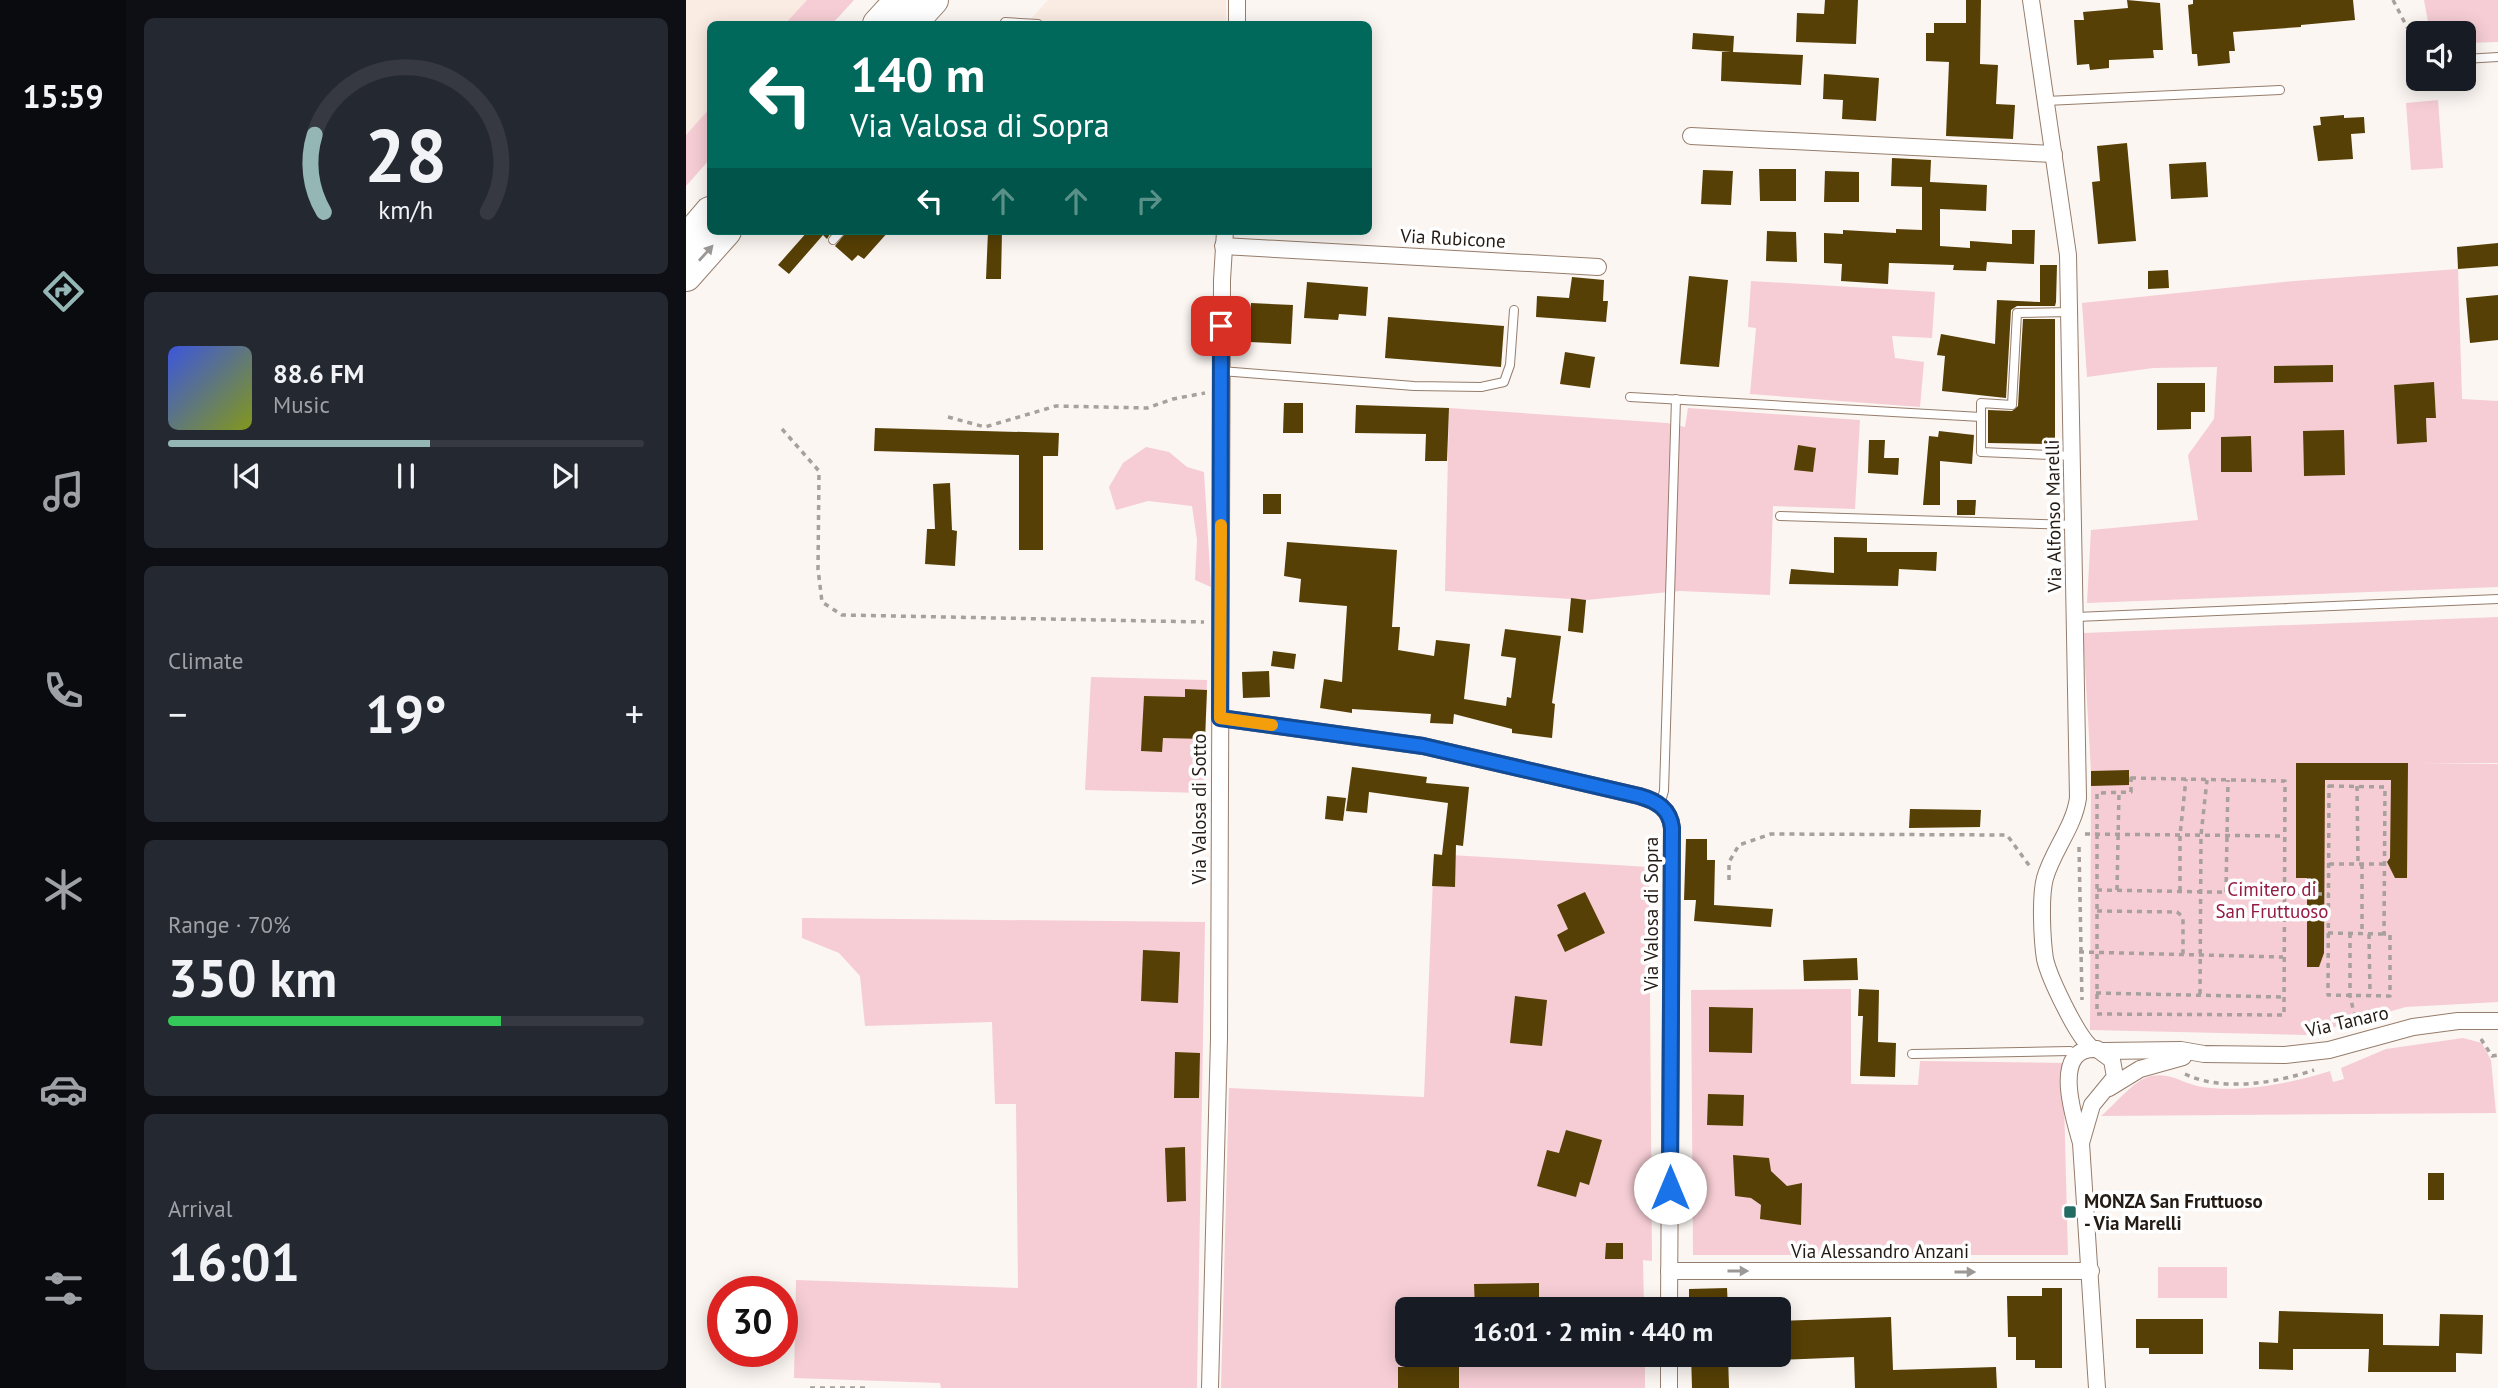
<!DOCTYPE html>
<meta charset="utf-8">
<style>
:root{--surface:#171b24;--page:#242831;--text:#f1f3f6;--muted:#9ea1a6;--line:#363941;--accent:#94b6b4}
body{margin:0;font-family:"PT Sans",sans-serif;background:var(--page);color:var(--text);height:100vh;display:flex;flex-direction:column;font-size:26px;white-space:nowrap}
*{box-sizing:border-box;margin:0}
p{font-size:23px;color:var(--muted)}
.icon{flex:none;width:38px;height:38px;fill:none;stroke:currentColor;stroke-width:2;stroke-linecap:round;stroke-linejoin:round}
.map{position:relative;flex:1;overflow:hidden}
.details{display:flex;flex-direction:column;gap:18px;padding:18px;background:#0d0f14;width:560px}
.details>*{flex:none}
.hud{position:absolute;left:21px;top:21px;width:665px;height:214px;border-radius:10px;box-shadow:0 4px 18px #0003;background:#00695c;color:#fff;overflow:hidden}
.tools{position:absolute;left:1720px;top:21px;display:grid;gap:14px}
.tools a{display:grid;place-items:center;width:70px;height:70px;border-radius:10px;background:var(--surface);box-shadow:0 4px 18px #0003;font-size:35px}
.speed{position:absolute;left:21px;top:1276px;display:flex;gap:14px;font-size:35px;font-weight:700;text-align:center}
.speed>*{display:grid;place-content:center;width:91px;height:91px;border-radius:50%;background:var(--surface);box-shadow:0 4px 18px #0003;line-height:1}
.speed .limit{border:10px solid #d22;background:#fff;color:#111}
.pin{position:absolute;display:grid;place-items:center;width:60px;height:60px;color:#fff;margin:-30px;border-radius:14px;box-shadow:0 4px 10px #0006}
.me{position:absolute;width:77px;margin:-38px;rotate:0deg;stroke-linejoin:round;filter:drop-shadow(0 0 5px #0008)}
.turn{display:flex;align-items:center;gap:24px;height:147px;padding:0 28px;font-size:32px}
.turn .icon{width:91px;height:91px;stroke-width:2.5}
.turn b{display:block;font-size:49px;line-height:60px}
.lanes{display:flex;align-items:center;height:66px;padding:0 28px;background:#0003;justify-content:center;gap:35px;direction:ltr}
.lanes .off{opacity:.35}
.big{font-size:52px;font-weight:700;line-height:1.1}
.details .card{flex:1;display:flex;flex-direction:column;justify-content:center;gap:10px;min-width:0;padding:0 24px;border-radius:10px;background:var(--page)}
.details .dial{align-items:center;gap:0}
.dial svg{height:182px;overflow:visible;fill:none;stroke:var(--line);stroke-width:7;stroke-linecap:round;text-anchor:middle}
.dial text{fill:var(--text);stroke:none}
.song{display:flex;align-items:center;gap:21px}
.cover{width:84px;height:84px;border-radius:10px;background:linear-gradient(135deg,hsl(230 70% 55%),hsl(70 70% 35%))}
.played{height:7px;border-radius:4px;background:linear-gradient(90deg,var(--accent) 55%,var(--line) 55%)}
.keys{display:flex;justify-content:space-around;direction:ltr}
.heat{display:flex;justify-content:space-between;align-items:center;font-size:38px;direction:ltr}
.charge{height:10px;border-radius:5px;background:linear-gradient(90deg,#34c759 70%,var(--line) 0)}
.trip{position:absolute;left:709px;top:1297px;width:396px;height:70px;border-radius:10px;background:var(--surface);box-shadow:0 4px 18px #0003;font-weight:700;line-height:70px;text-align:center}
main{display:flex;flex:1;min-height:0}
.tab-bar{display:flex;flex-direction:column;width:126px;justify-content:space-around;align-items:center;background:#090b0e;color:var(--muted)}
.tab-bar .icon{width:49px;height:49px}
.tab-bar .on{color:var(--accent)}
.tab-bar b{font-size:32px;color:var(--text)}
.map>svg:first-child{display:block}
</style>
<main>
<nav class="tab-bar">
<b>15:59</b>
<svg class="icon on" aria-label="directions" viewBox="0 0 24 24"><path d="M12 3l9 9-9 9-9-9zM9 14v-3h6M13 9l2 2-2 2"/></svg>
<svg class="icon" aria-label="music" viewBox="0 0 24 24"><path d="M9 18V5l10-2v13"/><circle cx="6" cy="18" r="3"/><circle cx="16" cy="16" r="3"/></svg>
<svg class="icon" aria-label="phone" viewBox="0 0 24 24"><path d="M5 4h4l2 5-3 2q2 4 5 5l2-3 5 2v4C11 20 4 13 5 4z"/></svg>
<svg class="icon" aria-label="climate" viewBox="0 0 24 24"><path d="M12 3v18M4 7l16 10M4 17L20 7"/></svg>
<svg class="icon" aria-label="car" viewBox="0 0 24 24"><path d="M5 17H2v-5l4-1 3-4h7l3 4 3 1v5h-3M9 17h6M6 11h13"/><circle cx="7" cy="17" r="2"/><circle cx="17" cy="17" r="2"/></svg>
<svg class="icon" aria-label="filters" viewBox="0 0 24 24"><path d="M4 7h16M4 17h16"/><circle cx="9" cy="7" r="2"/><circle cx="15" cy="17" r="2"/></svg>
</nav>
<section class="details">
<div class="card dial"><svg viewBox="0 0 100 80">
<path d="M14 69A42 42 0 1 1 86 69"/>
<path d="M14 69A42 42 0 0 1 10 35" stroke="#94b6b4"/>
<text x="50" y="56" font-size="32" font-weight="700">28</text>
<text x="50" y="72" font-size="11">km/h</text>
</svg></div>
<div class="card">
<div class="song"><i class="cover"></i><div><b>88.6 FM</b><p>Music</p></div></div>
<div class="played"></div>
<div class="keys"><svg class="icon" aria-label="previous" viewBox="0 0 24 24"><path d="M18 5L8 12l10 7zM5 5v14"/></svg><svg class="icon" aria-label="pause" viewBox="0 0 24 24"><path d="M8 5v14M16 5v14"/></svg><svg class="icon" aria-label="next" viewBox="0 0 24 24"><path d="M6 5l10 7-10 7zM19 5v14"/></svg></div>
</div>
<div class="card"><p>Climate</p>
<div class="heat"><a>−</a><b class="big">19°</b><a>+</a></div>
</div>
<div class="card"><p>Range · 70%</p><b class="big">350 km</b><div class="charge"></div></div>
<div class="card"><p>Arrival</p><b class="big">16:01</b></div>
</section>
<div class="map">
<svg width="1812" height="1388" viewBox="0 0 1812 1388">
<rect width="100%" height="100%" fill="#fbf6f2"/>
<g fill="#faece3">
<polygon points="0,0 121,0 99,24 24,24 24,108 0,135"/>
<polygon points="362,0 540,0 540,24 431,24 344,20"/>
</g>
<g fill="#f6cdd4" fill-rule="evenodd">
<polygon points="121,0 168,0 146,24 99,24"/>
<polygon points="1738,0 1812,0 1812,42 1778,43 1778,33 1744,33"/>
<polygon points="1752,100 1757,168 1725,170 1720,103"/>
<polygon points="24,108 24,159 0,186 0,135"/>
<path d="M 1772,269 L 1776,399 L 1812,401 L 1812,587 L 1401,603 L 1405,530 L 1512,520 L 1502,455 L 1528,419 L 1531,367 L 1467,368 L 1401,377 L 1396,303 L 1608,281 ZM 1647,365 L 1647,382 L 1588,366 ZM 1748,383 L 1750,418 L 1740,418 L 1741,442 L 1711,443 L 1708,385 ZM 1658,431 L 1618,476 L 1617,432 ZM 1535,437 L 1565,472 L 1535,472 Z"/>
<polygon points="1065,281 1249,292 1246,338 1206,336 1209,358 1238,362 1234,407 1064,394 1070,328 1062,327"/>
<polygon points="763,408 981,423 999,427 1002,408 1174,420 1169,509 1087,506 1084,595 994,591 900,600 759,591"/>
<polygon points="460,447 483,452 501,467 518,472 525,587 509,580 511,540 506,506 462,501 430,510 423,487 437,463"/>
<polygon points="1812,617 1812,763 1735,764 1812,764 1812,1002 1720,1007 1620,1035 1404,1030 1405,771 1397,633"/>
<polygon points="405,677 521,680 518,793 399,790"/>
<polygon points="748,854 963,867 966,1261 957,1260 958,1309 721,1309 721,1354 959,1355 959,1388 535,1388 543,1088 738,1097"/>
<polygon points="116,918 519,922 511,1388 255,1388 254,1383 108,1378 110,1280 332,1288 330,1104 309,1104 306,1022 179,1026 174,976 153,953 116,938"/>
<polygon points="1165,989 1165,1084 1232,1085 1234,1061 1377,1063 1382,1255 1007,1255 1005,990"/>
<path d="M 1777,1038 L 1796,1043 L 1805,1060 L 1810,1113 L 1415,1116 C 1429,1105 1447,1080 1465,1076 C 1486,1072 1497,1084 1516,1087 C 1557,1093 1606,1083 1644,1071 L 1647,1082 L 1658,1079 L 1655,1068 L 1700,1049 Z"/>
<rect x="1472" y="1267" width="69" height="31"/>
</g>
<g fill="#574005">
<polygon points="1139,0 1172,0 1170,44 1110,42 1111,13 1138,14"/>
<polygon points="1280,0 1295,0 1294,64 1312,65 1310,104 1329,105 1327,139 1260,136 1263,62 1240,61 1240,33 1248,33 1248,23 1280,23"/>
<polygon points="1441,0 1474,3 1477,50 1467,50 1468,58 1423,60 1423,68 1404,70 1403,64 1391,65 1388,20 1398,20 1397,12 1442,8"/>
<polygon points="1507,0 1667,0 1669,20 1615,25 1615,27 1547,32 1549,51 1543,51 1544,63 1512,66 1511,54 1506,54 1502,5 1507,4"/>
<polygon points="1007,33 1048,36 1047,52 1117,55 1115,85 1035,81 1036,52 1045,52 1006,49"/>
<polygon points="1138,74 1193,78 1190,121 1156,119 1157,100 1137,99"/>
<polygon points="1658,115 1658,118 1678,117 1679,133 1665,134 1667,159 1632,161 1627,126 1635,125 1634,117"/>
<polygon points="1441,143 1450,241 1412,244 1406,182 1414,181 1411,146"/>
<polygon points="1206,158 1245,160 1244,182 1301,185 1300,211 1254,209 1254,246 1284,248 1284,241 1326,244 1326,230 1349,230 1348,264 1301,262 1300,271 1267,270 1268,265 1203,263 1202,284 1155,281 1156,264 1138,263 1138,233 1157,234 1157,230 1210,233 1210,229 1236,230 1236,187 1205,186"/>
<polygon points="1520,162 1522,197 1485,199 1483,164"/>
<polygon points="1073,169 1110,169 1110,201 1074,201"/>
<polygon points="1017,170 1047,171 1045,205 1015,204"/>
<polygon points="1139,171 1173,172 1173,202 1138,202"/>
<polygon points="122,231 146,231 141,239 137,235 103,274 92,265"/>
<polygon points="161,231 203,231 178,259 172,255 166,261 149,246"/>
<polygon points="302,231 316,231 315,279 300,279"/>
<polygon points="1081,231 1110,232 1111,262 1080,261"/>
<polygon points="1812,243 1812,266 1772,269 1771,247"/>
<polygon points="1354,265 1371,265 1370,302 1369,306 1331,306 1325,310 1320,398 1256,391 1259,356 1251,355 1255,334 1309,344 1311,300 1354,302"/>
<polygon points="1482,270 1483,288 1462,289 1462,271"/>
<polygon points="1003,276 1042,280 1033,367 994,364"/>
<polygon points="886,277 918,280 917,301 922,301 920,322 850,317 851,296 883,298"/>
<polygon points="621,282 682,287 680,316 653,314 652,320 618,318"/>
<polygon points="1812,295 1812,340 1784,343 1780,298"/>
<polygon points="565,303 607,305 605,344 563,342"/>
<polygon points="702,317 818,326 815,367 699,358"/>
<polygon points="1337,319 1369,319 1369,444 1302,443 1302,410 1326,411 1332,406"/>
<polygon points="879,352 909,357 904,388 874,384"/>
<polygon points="1647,365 1647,382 1588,383 1588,366"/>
<polygon points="1748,382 1750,418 1740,418 1741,442 1711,444 1708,385"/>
<polygon points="1471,383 1519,383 1519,412 1505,412 1505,429 1471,430"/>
<polygon points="598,403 617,403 617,433 597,433"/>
<polygon points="670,405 763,408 761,461 739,461 740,434 669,433"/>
<polygon points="189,428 373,433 372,456 357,456 357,550 333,550 333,455 188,451"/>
<polygon points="1658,430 1659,475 1618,476 1617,431"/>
<polygon points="1253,431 1288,435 1286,464 1254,461 1254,505 1237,505 1243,436 1252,437"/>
<polygon points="1565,436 1566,472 1535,472 1535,437"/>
<polygon points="1183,440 1199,440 1198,458 1213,458 1212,475 1182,473"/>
<polygon points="1112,445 1130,448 1127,472 1108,470"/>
<polygon points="264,483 266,530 271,531 269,566 239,564 241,529 249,529 247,484"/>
<rect x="577" y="494" width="18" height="20"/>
<polygon points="1271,500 1290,500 1289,515 1271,515"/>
<polygon points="1148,537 1181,538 1181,552 1251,552 1250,571 1213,569 1212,586 1103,584 1105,569 1148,573"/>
<polygon points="601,542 711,550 706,627 714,627 712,650 748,656 750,640 784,644 778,699 820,706 821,697 825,698 830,658 815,656 819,629 875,636 866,703 869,704 866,738 826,733 826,729 768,714 767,724 744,723 745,714 666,709 666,713 634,708 638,679 656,682 661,606 613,602 615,579 598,576"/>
<polygon points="885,598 900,600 897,633 882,631"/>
<polygon points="587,651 610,654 608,669 585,666"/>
<polygon points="583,671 584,697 557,698 556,672"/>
<polygon points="499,689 521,690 519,739 477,738 476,752 455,751 458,696 499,697"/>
<polygon points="1610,763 1722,763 1721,878 1709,878 1701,862 1704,858 1705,780 1639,780 1638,953 1633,967 1621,967 1621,878 1610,878"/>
<polygon points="666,767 741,777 740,783 783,787 777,846 770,845 769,887 746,886 748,854 756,855 762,803 683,792 681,813 660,811"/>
<polygon points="1443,770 1443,785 1405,786 1405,771"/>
<polygon points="641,796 660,798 657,821 639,819"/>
<polygon points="1224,809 1295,810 1294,827 1223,828"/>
<polygon points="1000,839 1021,839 1021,860 1029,860 1028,905 1087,909 1085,927 1008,921 1010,900 998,900"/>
<polygon points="899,892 919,933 879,952 871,935 882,929 871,905"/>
<polygon points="457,950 494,952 492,1003 455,1001"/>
<polygon points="1171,958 1172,980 1118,981 1117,960"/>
<polygon points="1173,989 1193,990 1192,1042 1210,1043 1209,1077 1174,1076 1177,1016 1172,1016"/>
<polygon points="829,996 861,1000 856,1046 824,1043"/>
<polygon points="1023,1007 1067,1008 1066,1053 1023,1052"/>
<polygon points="489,1052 514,1053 513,1098 488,1098"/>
<polygon points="1022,1094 1058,1095 1057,1126 1021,1125"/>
<polygon points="880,1130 916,1140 903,1185 894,1182 890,1197 851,1186 861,1150 873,1153"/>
<polygon points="499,1147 500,1201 481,1202 479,1148"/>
<polygon points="1047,1155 1083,1158 1085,1171 1101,1186 1116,1183 1115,1225 1074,1219 1075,1205 1065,1198 1049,1196"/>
<rect x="1742" y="1173" width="16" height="27"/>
<polygon points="920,1243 937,1243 937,1259 919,1259"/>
<polygon points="853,1283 853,1309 789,1309 788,1284"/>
<polygon points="1041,1288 1042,1309 1003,1309 1003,1289"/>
<polygon points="1356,1288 1376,1288 1376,1368 1349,1368 1349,1360 1330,1360 1330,1337 1322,1337 1321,1296 1356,1296"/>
<polygon points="1593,1311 1697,1314 1697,1345 1753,1346 1754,1314 1797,1315 1796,1354 1770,1353 1770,1372 1682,1372 1683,1349 1607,1349 1607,1370 1573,1369 1573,1342 1592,1343"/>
<polygon points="1205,1317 1207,1370 1310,1367 1311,1388 1169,1388 1168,1357 1092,1360 1092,1321"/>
<polygon points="1450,1319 1517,1319 1517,1354 1463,1354 1463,1348 1450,1348"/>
<polygon points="1005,1354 1042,1354 1043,1388 1006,1388"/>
<rect x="712" y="1367" width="61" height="21"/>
</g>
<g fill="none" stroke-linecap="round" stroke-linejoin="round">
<g stroke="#967d6c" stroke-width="10">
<g id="lane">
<polyline points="318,24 319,22 352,24"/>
<polyline points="1778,59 1812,57"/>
<polyline points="1360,101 1594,90"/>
<polyline points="147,240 155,231"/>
<polyline points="1384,312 1331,313 1326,405 1295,403 1295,452 1387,456"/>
<polyline points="535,371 728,386 795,387 818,382 824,365 828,310"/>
<polyline points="944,397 1295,417"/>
<polyline points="1094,516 1389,525"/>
<polyline points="1390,617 1812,599"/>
<polyline points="974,805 978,791 990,399"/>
<polyline points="1226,1054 1384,1051"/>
</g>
</g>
<g stroke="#967d6c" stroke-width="18">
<g id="street">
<path d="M 1345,0 L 1382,255 L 1392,798 C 1388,827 1367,850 1359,878 C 1354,896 1356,940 1359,959 C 1363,977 1392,1039 1407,1049"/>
<polyline points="551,24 551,0"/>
<polyline points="1005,136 1368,154"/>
<polyline points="537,246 912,267"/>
<path d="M 534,718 L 737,746 L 953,796 C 971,801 984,809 986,828 L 983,1309"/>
<polyline points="1417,1051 1495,1050 1518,1054 1599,1055 1643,1050 1727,1027 1772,1021 1812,1021"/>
<polyline points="1423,1088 1454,1069 1497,1057"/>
<path d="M 1395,1143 L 1406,1105 L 1429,1077 L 1426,1060 L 1411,1049 C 1364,1046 1388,1118 1395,1143 L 1411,1388"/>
<polyline points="983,1271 1405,1271"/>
<polyline points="524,1388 533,1038 536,280 539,231"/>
<polyline points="983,1388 983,1354"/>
</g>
</g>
<g stroke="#967d6c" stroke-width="32">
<g id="highway">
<polyline points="192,24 214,0"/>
<polyline points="225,24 247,0"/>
<polyline points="0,240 24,212"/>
<polyline points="0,276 40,231"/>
</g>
</g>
<g stroke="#a7a09b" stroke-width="3.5" stroke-dasharray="5 5" stroke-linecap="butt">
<polyline points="1707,0 1721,27 1732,39"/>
<polyline points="262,417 299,427 370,406 461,408 487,399 519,393"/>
<polyline points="96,429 133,471 132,569 136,602 156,615 518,622"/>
<polygon points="1445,778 1599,781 1598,1015 1411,1014 1411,793 1445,792"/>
<polygon points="1643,786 1699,787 1698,934 1704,934 1704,996 1642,995"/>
<polyline points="1671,786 1672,864"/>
<polyline points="1399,834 1599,836"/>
<polyline points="1393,847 1396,1000"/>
<polyline points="1643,864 1698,864"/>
<polyline points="1676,864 1676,934"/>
<polyline points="1043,880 1043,862 1053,845 1085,834 1321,835 1345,868"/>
<polyline points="1411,890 1643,894"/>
<polyline points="1431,890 1433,792"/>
<polyline points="1494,891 1494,835 1500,779"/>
<polyline points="1540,892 1542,780"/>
<polyline points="1411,911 1491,912 1497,917 1497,954"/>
<polyline points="1642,933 1698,934"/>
<polyline points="1664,933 1664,996 1670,1021 1675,1023"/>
<polyline points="1683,934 1684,995"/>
<polyline points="1393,952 1597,957"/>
<polyline points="1410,993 1597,997"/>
<polyline points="1514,994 1515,835 1521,780"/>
<polyline points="1795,1039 1806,1056 1812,1055"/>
<path d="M 1499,1074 C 1536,1092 1590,1083 1628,1070"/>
<polyline points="124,1388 182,1388"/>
</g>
<use href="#lane" stroke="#fff" stroke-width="8"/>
<use href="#street" stroke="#fff" stroke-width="16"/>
<use href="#highway" stroke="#fff" stroke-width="30"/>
</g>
<defs><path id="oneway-solid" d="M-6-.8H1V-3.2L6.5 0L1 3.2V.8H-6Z" transform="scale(1.75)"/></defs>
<g fill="#9c9895">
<use href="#oneway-solid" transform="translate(20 253) rotate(-48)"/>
<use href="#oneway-solid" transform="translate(1052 1271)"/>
<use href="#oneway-solid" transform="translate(1279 1272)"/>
</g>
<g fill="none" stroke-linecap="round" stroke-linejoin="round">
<g stroke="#114b97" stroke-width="18">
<path id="route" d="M 535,326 L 534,718 L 737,746 L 953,796 C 971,801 984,809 986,828 L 984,1188"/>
</g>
<use href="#route" stroke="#1a73e8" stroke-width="12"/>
<polyline stroke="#f59e0b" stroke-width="12" points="535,525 534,718 586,725"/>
</g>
<rect fill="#236c64" stroke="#fff" stroke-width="2.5" x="1377" y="1205" width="14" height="14" rx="3.5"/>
<g text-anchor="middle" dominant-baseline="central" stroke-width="7" stroke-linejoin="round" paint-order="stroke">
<g font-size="19" fill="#241b14" stroke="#fff">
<text transform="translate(767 238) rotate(3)">Via Rubicone</text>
<text transform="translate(1367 516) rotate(-91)">Via Alfonso Marelli</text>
<text transform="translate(513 809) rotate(-90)">Via Valosa di Sotto</text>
<text transform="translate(965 914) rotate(-90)">Via Valosa di Sopra</text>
<text transform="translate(1661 1021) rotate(-13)">Via Tanaro</text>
<text x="1194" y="1251">Via Alessandro Anzani</text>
</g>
<g font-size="19" fill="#931a43" stroke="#fff">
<text x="1586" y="889">Cimitero di<tspan x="1586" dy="22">San Fruttuoso</tspan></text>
</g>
<g font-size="19" font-weight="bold" fill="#241b14" stroke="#fff" text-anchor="start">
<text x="1398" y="1201">MONZA San Fruttuoso<tspan x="1398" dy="22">- Via Marelli</tspan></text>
</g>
</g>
</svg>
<div class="tools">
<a><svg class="icon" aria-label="sound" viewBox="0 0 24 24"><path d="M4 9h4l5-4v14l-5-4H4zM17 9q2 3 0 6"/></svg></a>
</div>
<div class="speed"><div class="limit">30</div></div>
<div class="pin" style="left:535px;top:326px;background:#d93025"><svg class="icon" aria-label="arrive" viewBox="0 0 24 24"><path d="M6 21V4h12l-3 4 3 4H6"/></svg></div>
<svg class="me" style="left:984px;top:1188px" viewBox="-20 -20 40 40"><circle r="19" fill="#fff"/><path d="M0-13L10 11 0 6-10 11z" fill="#1a73e8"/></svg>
<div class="trip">16:01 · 2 min · 440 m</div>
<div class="hud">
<div class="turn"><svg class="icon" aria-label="left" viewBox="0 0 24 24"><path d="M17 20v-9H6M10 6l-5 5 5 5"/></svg><div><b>140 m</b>Via Valosa di Sopra</div></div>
<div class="lanes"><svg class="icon" aria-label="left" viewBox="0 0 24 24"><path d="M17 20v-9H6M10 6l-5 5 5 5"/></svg><svg class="icon off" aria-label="ahead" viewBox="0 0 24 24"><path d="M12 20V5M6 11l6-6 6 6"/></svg><svg class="icon off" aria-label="ahead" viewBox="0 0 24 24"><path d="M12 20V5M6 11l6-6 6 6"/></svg><svg class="icon off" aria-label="right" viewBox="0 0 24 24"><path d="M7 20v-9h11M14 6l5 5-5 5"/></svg></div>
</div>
</div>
</main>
